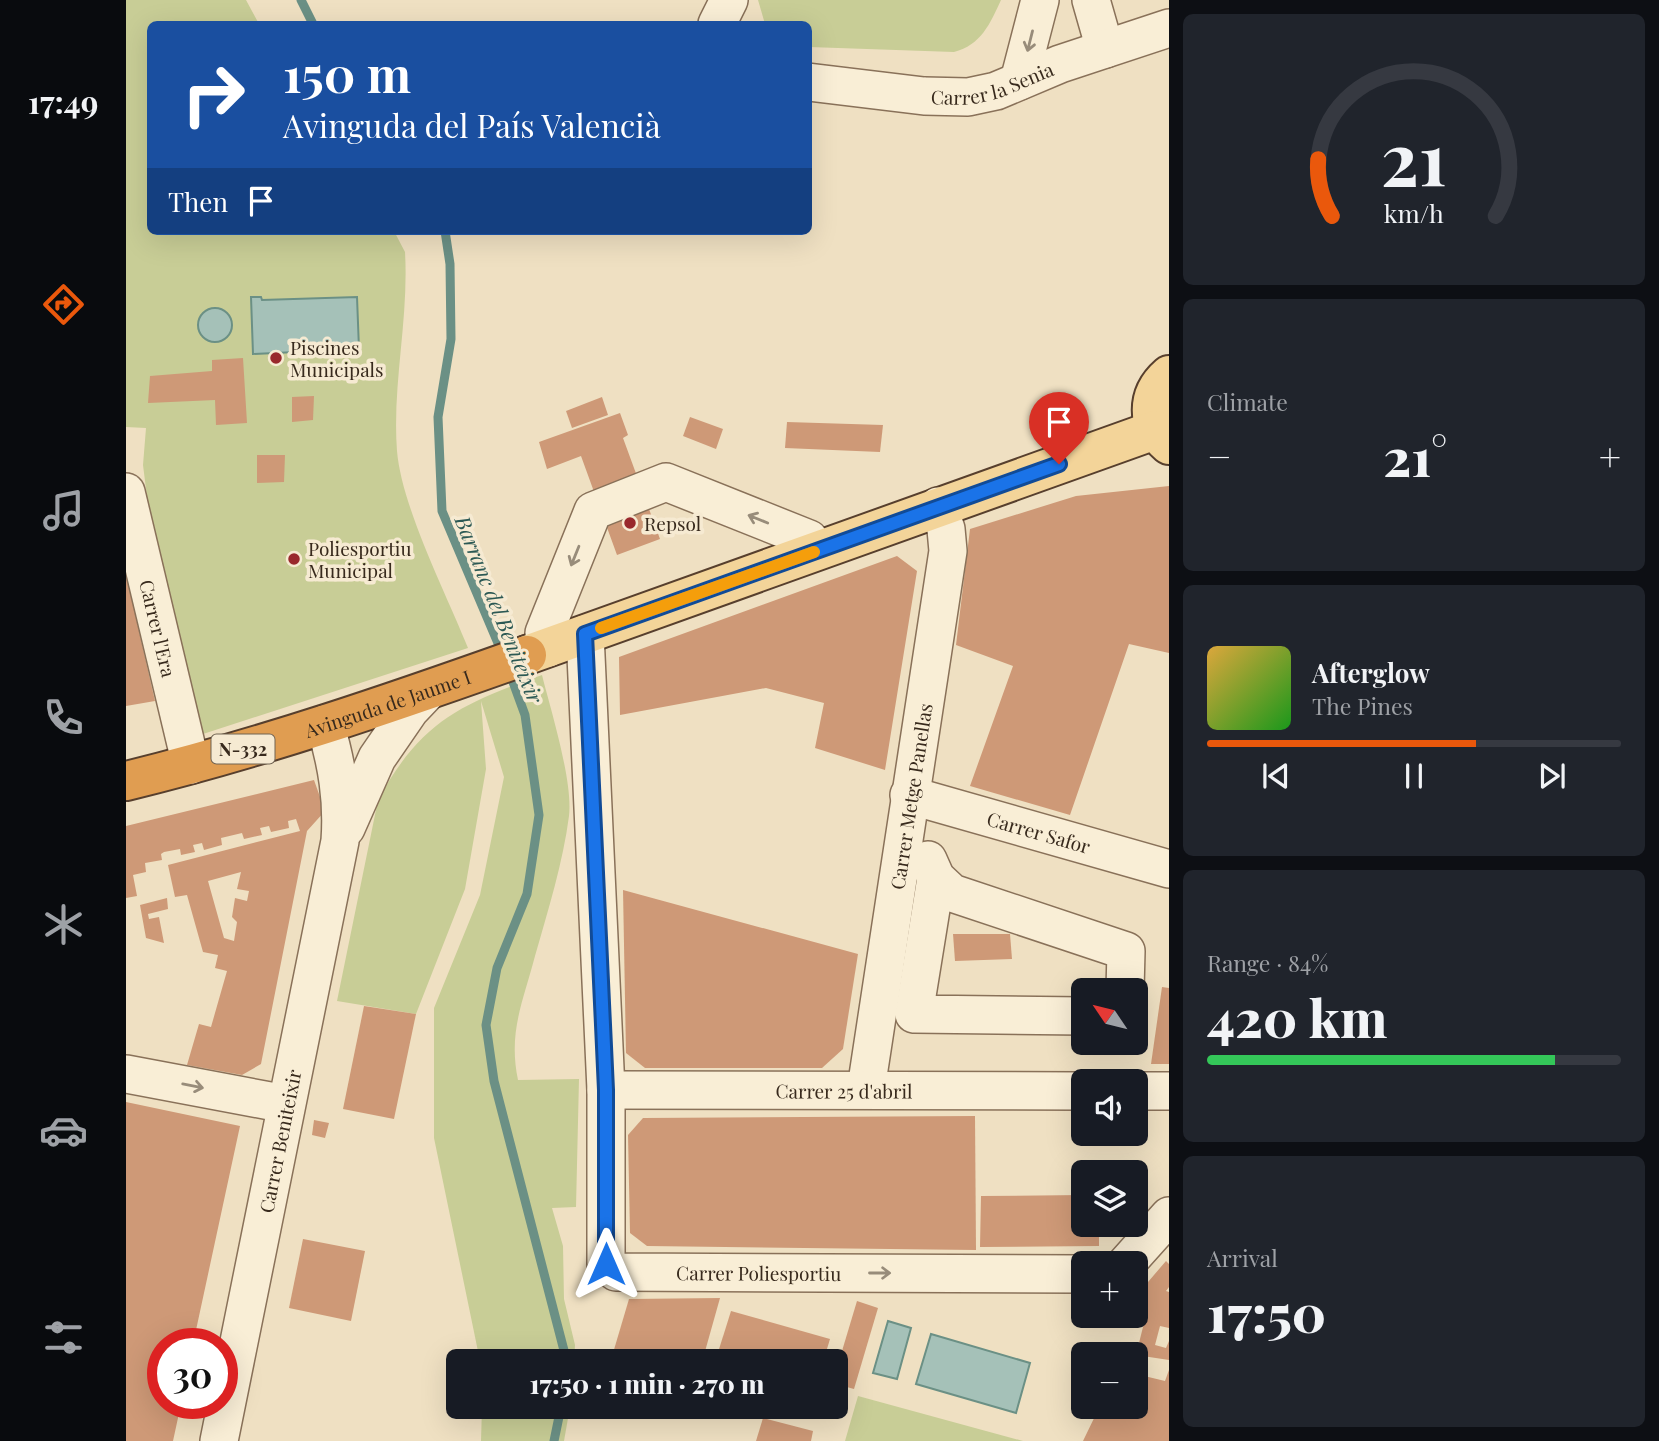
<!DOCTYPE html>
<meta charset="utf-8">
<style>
:root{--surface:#171b24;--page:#20242c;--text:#f1f3f6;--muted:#9ea1a6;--line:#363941;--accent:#ea580c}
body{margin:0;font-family:"Playfair Display",serif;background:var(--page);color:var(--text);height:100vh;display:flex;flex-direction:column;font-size:26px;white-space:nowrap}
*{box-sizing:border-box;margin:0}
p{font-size:23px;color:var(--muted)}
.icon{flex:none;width:38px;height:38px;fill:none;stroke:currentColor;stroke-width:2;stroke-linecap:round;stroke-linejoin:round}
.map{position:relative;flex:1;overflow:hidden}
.details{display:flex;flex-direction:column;gap:14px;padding:14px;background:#0d0f14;width:490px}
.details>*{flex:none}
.guide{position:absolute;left:21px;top:21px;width:665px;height:214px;border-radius:10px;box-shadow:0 7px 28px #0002;background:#1a4fa0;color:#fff;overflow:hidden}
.needle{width:46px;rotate:305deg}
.tools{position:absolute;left:945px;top:978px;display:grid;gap:14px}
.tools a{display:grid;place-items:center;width:77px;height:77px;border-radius:10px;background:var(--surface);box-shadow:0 7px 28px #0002;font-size:35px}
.speed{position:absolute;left:21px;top:1328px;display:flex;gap:14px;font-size:35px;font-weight:700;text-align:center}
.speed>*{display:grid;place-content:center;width:91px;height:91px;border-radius:50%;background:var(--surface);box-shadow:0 7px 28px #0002;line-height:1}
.speed .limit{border:10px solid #d22;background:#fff;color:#111}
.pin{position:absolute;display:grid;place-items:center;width:60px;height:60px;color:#fff;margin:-72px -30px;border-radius:50% 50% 50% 0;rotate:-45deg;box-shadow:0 0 7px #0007}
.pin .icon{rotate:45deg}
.me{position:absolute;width:77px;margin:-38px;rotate:0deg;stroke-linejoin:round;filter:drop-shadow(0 0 5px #0008)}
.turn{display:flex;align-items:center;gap:24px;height:147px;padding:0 21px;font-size:32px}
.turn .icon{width:91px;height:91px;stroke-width:2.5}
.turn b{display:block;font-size:49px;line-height:60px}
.then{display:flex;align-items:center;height:66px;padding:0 21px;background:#0003;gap:14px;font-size:26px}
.big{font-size:52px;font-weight:800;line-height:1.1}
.details .tile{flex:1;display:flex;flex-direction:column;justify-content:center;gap:10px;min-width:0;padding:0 24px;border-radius:10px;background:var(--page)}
.details .dial{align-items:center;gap:0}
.dial svg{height:182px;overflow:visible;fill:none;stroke:var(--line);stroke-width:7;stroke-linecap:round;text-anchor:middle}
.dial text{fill:var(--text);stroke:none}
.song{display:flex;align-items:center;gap:21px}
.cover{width:84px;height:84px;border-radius:10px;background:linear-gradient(135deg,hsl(40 70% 55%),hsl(120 70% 35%))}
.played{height:7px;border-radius:4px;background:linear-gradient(90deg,var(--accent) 65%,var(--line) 65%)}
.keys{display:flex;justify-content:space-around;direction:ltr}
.heat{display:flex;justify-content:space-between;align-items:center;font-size:38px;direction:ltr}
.charge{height:10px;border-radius:5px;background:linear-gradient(90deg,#34c759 84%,var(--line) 0)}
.trip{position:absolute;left:320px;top:1349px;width:402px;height:70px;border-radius:10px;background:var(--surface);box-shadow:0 7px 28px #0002;font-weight:800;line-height:70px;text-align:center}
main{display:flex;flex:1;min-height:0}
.dock{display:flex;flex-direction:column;width:126px;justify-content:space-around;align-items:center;background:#090b0e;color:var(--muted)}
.dock .icon{width:49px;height:49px}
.dock .active{color:var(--accent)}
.dock b{font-size:32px;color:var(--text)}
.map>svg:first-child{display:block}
</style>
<main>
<nav class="dock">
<b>17:49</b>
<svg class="icon active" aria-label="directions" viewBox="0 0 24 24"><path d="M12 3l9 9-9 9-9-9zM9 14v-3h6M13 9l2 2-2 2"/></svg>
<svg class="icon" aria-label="music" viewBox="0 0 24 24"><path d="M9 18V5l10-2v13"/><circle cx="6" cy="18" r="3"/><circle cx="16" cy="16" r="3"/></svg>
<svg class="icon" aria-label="phone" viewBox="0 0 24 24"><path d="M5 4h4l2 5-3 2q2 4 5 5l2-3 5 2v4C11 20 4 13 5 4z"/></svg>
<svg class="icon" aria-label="climate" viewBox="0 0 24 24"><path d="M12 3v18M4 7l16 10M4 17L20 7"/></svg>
<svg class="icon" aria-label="car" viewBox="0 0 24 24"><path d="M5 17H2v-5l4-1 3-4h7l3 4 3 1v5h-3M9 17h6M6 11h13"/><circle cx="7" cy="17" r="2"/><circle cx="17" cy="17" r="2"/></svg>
<svg class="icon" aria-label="filters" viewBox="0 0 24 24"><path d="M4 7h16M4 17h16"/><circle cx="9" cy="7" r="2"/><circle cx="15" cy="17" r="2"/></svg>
</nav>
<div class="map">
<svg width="1043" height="1441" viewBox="0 0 1043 1441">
<rect width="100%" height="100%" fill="#efe0c2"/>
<g fill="#c8cd96">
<path d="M 0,0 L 120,0 L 133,24 L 24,24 L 24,231 L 268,231 L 279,252 C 283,319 266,385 271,451 C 276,508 320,593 342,648 L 77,734 L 54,673 L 25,529 L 17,465 L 20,428 L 0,427 Z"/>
<path d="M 632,0 L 875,0 C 864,24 855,45 828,52 L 683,47 L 682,24 L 639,24 Z"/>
<path d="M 416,675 C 425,711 447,781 443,816 C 437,862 422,911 409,956 C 397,1002 382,1032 392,1080 L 453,1079 L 450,1207 L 426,1208 L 437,1246 L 438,1299 L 449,1345 L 448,1361 L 354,1361 L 308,1138 L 308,1008 L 354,895 L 378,777 L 355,701 L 360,769 L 339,889 L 290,1014 L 211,1001 L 252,800 C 295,721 335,704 416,675 Z"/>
<polygon points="732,1396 897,1441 719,1441"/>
<polygon points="356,1407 444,1407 438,1441 355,1441"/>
</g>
<g fill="#a5c1b8" stroke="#6b9085" stroke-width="2">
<polygon points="125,297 135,297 136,300 231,297 233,349 127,354"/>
<circle cx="89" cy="325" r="17"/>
<polygon points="762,1321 785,1328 771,1379 747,1373"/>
<polygon points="805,1334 904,1363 890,1413 790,1384"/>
</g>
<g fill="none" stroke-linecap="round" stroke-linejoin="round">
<g stroke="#6b9085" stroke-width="9">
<polyline points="175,0 187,24"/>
<polyline points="319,231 324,264 325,339 312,417 316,511 377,655"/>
<polyline points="383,671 399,715 413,815 401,894 371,968 360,1025 368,1081 441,1362"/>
<polyline points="428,1441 435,1407"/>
</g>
</g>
<g fill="#ce9977" fill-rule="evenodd">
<polygon points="117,358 121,423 90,425 89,400 22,403 24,376 86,371 86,360"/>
<polygon points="188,396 187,420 166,422 166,397"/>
<polygon points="476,397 482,415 446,428 440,411"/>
<polygon points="494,413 502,435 497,438 534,539 491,555 455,456 421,469 413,442"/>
<polygon points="564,417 597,429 590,449 557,436"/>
<polygon points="661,422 757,425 754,452 659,448"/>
<polygon points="131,455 159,455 158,482 131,483"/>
<polygon points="1043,486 1043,653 1003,644 944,815 844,786 887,666 830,645 844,529 950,496"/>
<polygon points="771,556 791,571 759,770 689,748 698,703 640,688 494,715 493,657"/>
<polygon points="0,574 29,701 0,706"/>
<path d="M 188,780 L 199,811 L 181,831 L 135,1064 L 116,1075 L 61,1065 L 73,1024 L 85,1027 L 101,971 L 89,968 L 92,955 L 77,952 L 61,895 L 49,897 L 42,865 L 174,831 L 170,819 L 162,821 L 163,828 L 145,832 L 143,826 L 134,828 L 136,835 L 118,839 L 116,833 L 95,838 L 96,845 L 78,850 L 76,843 L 67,845 L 69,852 L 55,855 L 54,849 L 38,852 L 35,854 L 36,860 L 19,863 L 20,872 L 7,875 L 11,896 L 0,898 L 0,826 ZM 115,872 L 111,889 L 123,891 L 121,901 L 109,898 L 106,917 L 111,922 L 108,941 L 98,938 L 82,881 Z"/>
<polygon points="497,890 732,954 717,1049 696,1068 519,1068 500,1053"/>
<polygon points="41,898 42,909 22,914 23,919 33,917 38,943 20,938 14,905"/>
<polygon points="827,934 884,934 886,959 829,961"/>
<polygon points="1036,987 1043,988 1043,1064 1025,1064"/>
<polygon points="238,1006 290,1014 268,1119 217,1109"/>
<polygon points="0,1102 114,1126 67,1344 37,1344 37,1404 55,1404 47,1441 0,1441"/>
<polygon points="849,1116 850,1250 521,1246 504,1233 502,1135 517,1118"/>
<polygon points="188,1120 203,1123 199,1138 186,1135"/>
<polygon points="957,1195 957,1225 973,1225 973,1246 854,1247 855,1196"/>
<polygon points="177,1239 239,1251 225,1321 163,1308"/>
<polygon points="1040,1261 1043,1264 1043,1287 1040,1291 1043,1292 1043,1328 1034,1326 1029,1345 1040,1348 1043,1341 1043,1360 1010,1355 1018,1323 1004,1324 1005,1316 1010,1316 1010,1296"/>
<polygon points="594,1298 576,1362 520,1362 487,1353 503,1299"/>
<polygon points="731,1301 752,1308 728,1389 710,1384 710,1371"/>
<polygon points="605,1311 704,1339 697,1362 589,1362"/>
<polygon points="1043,1370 1043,1441 957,1441 972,1410 982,1414 984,1407 1010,1407 1010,1374 1039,1381"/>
<polygon points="637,1418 687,1431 685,1441 630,1441"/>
</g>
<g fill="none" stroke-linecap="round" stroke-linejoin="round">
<g stroke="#897159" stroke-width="40">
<g id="minor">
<polyline points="965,0 979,49"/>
<polyline points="591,24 603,0"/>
<polyline points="893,81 914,0"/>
<path id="s1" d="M 682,82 L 798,96 L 842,97 L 870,91 L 934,64 L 1043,28"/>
<path id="s2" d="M 0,492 L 65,765"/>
<path id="s3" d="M 459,634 L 480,1090 L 480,1264 L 490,1272 L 957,1274"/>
<polyline points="422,648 418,633 467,511 540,482 683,539 689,551"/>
<path id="s4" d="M 783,795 L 1043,869"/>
<polyline points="220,828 251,758 284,710 303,690"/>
<polyline points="802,860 810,878 826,893 1000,951 999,990"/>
<polyline points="810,878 788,1014 957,1016"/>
<polyline points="0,1074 160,1104"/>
<path id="s5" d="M 740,1089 L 822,551 L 820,529 L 812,506"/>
<path id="s6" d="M 480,1090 L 957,1091"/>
<polyline points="1010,1091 1043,1091"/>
<polyline points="1000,1264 1043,1216"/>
<path id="s7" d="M 93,1441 L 214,841 C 217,800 211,764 199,724"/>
</g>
</g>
<g stroke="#573f2d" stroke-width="42">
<g id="major">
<path d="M 1043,375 C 1020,395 1020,425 1043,445"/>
<polyline points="401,655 1029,430"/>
</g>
</g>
<g stroke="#573f2d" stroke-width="42">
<g id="highway">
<path id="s8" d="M 0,781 C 136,748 269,702 401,655"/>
</g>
</g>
<use href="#minor" stroke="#f9eed6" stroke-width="37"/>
<use href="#major" stroke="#f3d499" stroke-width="38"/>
<use href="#highway" stroke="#e09d51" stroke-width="38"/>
</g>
<defs><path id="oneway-shaft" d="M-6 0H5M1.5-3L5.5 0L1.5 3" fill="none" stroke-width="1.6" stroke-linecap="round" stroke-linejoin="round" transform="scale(1.75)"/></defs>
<g stroke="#988c7a">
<use href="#oneway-shaft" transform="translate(904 41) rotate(104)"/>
<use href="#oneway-shaft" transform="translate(632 519) rotate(-158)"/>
<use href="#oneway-shaft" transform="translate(449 556) rotate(112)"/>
<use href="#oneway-shaft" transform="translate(67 1086) rotate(11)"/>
<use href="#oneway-shaft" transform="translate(754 1273)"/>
</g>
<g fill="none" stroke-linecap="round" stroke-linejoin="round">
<g stroke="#114b97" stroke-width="18">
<polyline id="route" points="480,1264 480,1090 459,634 933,464"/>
</g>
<use href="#route" stroke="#1a73e8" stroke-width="12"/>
<polyline stroke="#f59e0b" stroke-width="12" points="475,628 688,552"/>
</g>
<g fill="#99282c" stroke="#f6ead2" stroke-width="2.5">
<circle cx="150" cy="358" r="7"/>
<circle cx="504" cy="523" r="7"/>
<circle cx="168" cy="559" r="7"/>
</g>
<g text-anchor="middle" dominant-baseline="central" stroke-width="7" stroke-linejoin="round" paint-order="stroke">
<rect fill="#f6ead2" stroke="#716453" stroke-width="2" x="85.5" y="734.5" width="63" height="29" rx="5"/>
<g font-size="18" font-weight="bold" fill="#382a1d">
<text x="117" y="749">N-332</text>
</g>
<g font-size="19" fill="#382a1d" stroke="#f6ead2">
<text stroke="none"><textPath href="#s1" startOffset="187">Carrer la Senia</textPath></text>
<text stroke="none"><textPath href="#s2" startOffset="140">Carrer l'Era</textPath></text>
<text stroke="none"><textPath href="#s8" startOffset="273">Avinguda de Jaume I</textPath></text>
<text stroke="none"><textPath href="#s5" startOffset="296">Carrer Metge Panellas</textPath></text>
<text stroke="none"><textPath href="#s4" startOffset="135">Carrer Safor</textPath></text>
<text stroke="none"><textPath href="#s6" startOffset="238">Carrer 25 d'abril</textPath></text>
<text stroke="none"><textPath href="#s7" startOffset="306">Carrer Beniteixir</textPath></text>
<text stroke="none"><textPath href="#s3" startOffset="786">Carrer Poliesportiu</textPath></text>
</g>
<g font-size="19" fill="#382a1d" stroke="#f6ead2" text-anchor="start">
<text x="164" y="347">Piscines<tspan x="164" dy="22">Municipals</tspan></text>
<text x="518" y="523">Repsol</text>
<text x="182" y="548">Poliesportiu<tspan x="182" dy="22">Municipal</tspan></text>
</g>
<g font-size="21" font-style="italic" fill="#2c5954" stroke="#f6ead2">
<text transform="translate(374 609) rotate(68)">Barranc del Beniteixir</text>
</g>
</g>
</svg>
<div class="tools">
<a><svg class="needle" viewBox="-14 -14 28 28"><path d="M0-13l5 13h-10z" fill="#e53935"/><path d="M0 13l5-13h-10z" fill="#9ea1a6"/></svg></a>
<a><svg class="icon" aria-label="sound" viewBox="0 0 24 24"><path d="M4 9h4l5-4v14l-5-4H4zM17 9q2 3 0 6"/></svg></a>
<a><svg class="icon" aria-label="layers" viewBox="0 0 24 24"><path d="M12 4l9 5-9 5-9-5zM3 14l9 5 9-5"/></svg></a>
<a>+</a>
<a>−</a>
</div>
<div class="speed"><div class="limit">30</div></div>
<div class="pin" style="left:933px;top:464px;background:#d93025"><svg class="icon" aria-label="arrive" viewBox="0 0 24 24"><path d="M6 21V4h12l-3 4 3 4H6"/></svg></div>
<svg class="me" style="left:480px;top:1264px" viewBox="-20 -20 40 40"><path d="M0-17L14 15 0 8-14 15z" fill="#1a73e8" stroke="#fff" stroke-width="4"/></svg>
<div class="trip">17:50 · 1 min · 270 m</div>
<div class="guide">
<div class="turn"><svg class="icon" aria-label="right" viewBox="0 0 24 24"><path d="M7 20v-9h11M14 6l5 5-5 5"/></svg><div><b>150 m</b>Avinguda del País Valencià</div></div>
<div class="then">Then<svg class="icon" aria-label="arrive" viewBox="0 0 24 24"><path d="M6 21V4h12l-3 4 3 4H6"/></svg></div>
</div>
</div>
<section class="details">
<div class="tile dial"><svg viewBox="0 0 100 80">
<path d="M14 69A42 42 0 1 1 86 69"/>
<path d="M14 69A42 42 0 0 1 8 44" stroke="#ea580c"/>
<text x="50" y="56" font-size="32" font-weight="700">21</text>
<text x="50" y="72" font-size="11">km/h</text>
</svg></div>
<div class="tile"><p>Climate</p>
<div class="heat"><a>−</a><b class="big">21°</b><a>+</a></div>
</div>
<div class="tile">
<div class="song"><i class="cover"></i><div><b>Afterglow</b><p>The Pines</p></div></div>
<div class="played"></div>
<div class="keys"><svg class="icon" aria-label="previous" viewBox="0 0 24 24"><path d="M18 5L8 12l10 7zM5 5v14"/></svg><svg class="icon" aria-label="pause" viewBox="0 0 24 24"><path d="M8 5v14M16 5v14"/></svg><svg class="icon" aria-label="next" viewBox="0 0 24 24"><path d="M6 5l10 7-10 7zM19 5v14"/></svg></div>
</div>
<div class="tile"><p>Range · 84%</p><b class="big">420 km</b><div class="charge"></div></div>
<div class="tile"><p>Arrival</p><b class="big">17:50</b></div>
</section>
</main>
